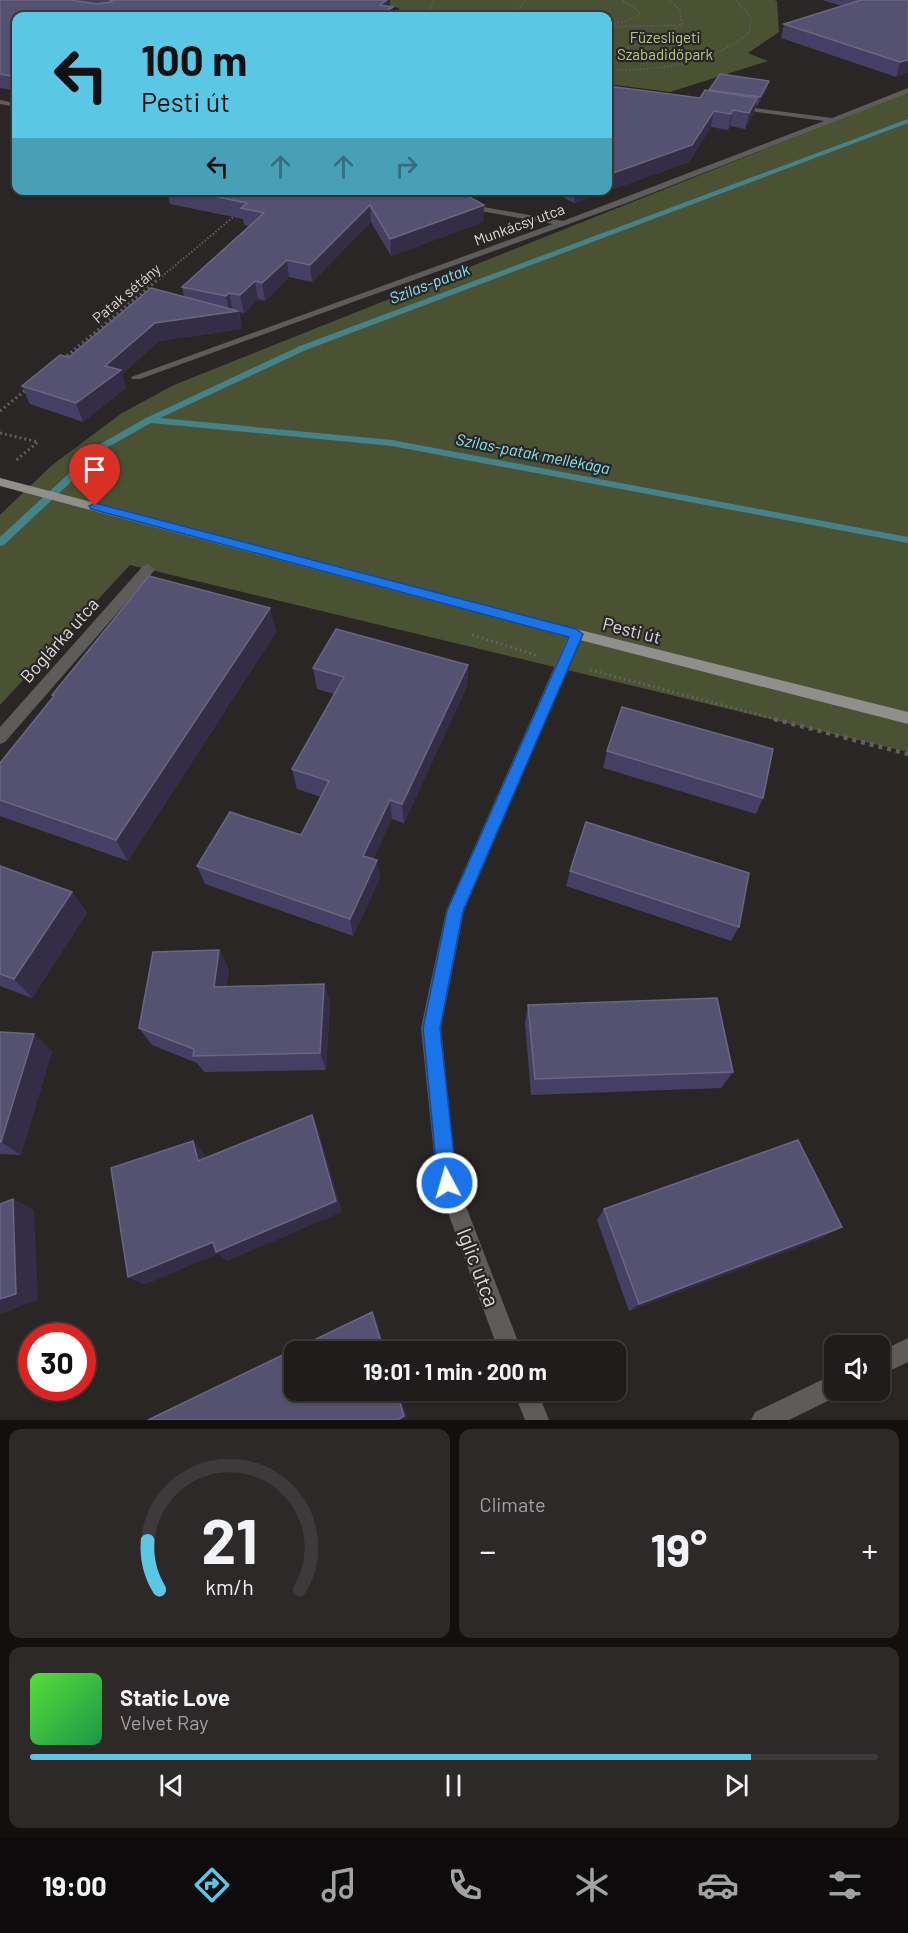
<!DOCTYPE html>
<meta charset="utf-8">
<style>
:root{--surface:#201c1c;--page:#2d2929;--text:#f1f3f6;--muted:#a2a1a3;--line:#3d3a3b;--accent:#5ac8e5}
body{margin:0;font-family:Barlow,sans-serif;background:var(--page);color:var(--text);height:100vh;display:flex;flex-direction:column;font-size:22px;white-space:nowrap}
*{box-sizing:border-box;margin:0}
p{font-size:20px;color:var(--muted)}
.icon{flex:none;width:33px;height:33px;fill:none;stroke:currentColor;stroke-width:2;stroke-linecap:round;stroke-linejoin:round}
.map{position:relative;height:1420px;overflow:hidden}
.drawer{display:flex;flex-direction:column;gap:9px;padding:9px;background:#120f0f;flex:1}
.drawer>*{flex:none}
.hud{position:absolute;left:12px;top:12px;width:600px;height:183px;border-radius:12px;box-shadow:0 2px 4px #0004,0 0 0 2px var(--line);background:#5ac8e5;color:#111;overflow:hidden}
.fabs{position:absolute;left:824px;top:1335px;display:grid;gap:12px}
.fabs a{display:grid;place-items:center;width:66px;height:66px;border-radius:12px;background:var(--surface);box-shadow:0 2px 4px #0004,0 0 0 2px var(--line);font-size:30px}
.speed{position:absolute;left:18px;top:1323px;display:flex;gap:12px;font-size:30px;font-weight:700;text-align:center}
.speed>*{display:grid;place-content:center;width:78px;height:78px;border-radius:50%;background:var(--surface);box-shadow:0 2px 4px #0004,0 0 0 2px var(--line);line-height:1}
.speed .limit{border:9px solid #d22;background:#fff;color:#111}
.pin{position:absolute;display:grid;place-items:center;width:51px;height:51px;color:#fff;margin:-62px -26px;border-radius:50% 50% 50% 0;rotate:-45deg;box-shadow:0 0 6px #0007}
.pin .icon{rotate:45deg}
.me{position:absolute;width:66px;margin:-33px;rotate:354deg;stroke-linejoin:round;filter:drop-shadow(0 0 4px #0008)}
.turn{display:flex;align-items:center;gap:21px;height:126px;padding:0 30px;font-size:27px}
.turn .icon{width:78px;height:78px;stroke-width:2.5}
.turn b{display:block;font-size:42px;line-height:51px}
.lanes{display:flex;align-items:center;height:57px;padding:0 30px;background:#0003;justify-content:center;gap:30px;direction:ltr}
.lanes .off{opacity:.35}
.big{font-size:45px;font-weight:700;line-height:1.1}
.drawer .widget{flex:1;display:flex;flex-direction:column;justify-content:center;gap:9px;min-width:0;padding:0 21px;border-radius:12px;background:var(--page)}
.drawer .dial{align-items:center;gap:0}
.dial svg{height:156px;overflow:visible;fill:none;stroke:var(--line);stroke-width:7;stroke-linecap:round;text-anchor:middle}
.dial text{fill:var(--text);stroke:none}
.song{display:flex;align-items:center;gap:18px}
.cover{width:72px;height:72px;border-radius:9px;background:linear-gradient(135deg,hsl(110 70% 55%),hsl(140 70% 35%))}
.played{height:6px;border-radius:3px;background:linear-gradient(90deg,var(--accent) 85%,var(--line) 85%)}
.keys{display:flex;justify-content:space-around;direction:ltr}
.heat{display:flex;justify-content:space-between;align-items:center;font-size:33px;direction:ltr}
.drawer .tiles{flex:1;display:grid;gap:9px;grid-template-columns:1fr 1fr}
.widget:last-child{grid-column:span 2}
.trip{position:absolute;left:284px;top:1341px;width:342px;height:60px;border-radius:12px;background:var(--surface);box-shadow:0 2px 4px #0004,0 0 0 2px var(--line);font-weight:700;line-height:60px;text-align:center}
.tab-bar{display:flex;height:96px;justify-content:space-around;align-items:center;background:#0d0b0b;color:var(--muted)}
.tab-bar .icon{width:42px;height:42px}
.tab-bar .on{color:var(--accent)}
.tab-bar b{font-size:27px;color:var(--text)}
.map>svg:first-child{display:block}
</style>
<div class="map">
<svg width="908" height="1420" viewBox="0 0 908 1420">
<rect width="100%" height="100%" fill="#2a2625"/>
<g fill="#4b5233">
<polygon points="384,0 774,0 777,1 779,32 748,53 768,61 670,92 608,84 608,16 400,16 399,8 377,4"/>
<polygon points="908,92 908,752 130,565 0,705 0,515 51,466 122,413 174,385"/>
</g>
<g fill="none" stroke-linecap="round" stroke-linejoin="round">
<polygon fill="#44838a" fill-rule="evenodd" points="908,119 908,123 306,350 160,418 392,440 908,537 908,543 392,446 151,423 108,447 4,545 0,546 0,537 102,443 146,418 300,346"/>
<g stroke="#635f5e" stroke-width="1.5" stroke-dasharray="1.5 2" stroke-linecap="butt">
<polyline points="430,16 430,7 435,0"/>
<polyline points="520,16 517,14 521,5 527,0"/>
<polyline points="611,25 637,17 640,12 623,0"/>
<polyline points="608,27 681,25"/>
<polyline points="608,54 655,39 682,25 680,10 669,0"/>
<path d="M 608,70 C 660,70 709,66 750,32 L 751,17 L 736,0"/>
</g>
<polyline stroke="#635f5e" stroke-width="2" stroke-dasharray="1.5 2" stroke-linecap="butt" points="159,279 237,214"/>
<g stroke="#635f5e" stroke-width="3" stroke-dasharray="2 3" stroke-linecap="butt">
<polyline points="63,359 161,277"/>
<polyline points="0,411 27,389"/>
<polyline points="0,433 38,442 15,461"/>
<polyline points="472,635 539,656"/>
<polyline points="590,670 779,720"/>
</g>
<polyline stroke="#635f5e" stroke-width="4.5" stroke-dasharray="4 5" stroke-linecap="butt" points="774,719 908,754"/>
<g fill="#5d5c5a" fill-rule="evenodd">
<polygon points="908,88 908,93 624,204 140,379 132,379 131,377 553,224 464,208 460,205 461,203 563,221 824,121 735,109 732,105 832,118"/>
<polygon points="0,100 16,103 16,107 0,104"/>
<polygon points="148,564 155,569 153,572 5,742 0,744 0,727 143,566"/>
<polygon points="576,629 583,634 464,911 441,1028 457,1183 522,1352 499,1352 437,1183 421,1028 446,911 569,634"/>
<polygon points="908,1338 908,1362 879,1376 879,1352"/>
<polygon points="834,1374 834,1390 844,1390 842,1394 789,1420 751,1420 755,1412"/>
<polygon points="513,1390 537,1390 549,1420 525,1420"/>
</g>
<polygon fill="#918f8c" fill-rule="evenodd" points="0,478 576,629 908,712 908,724 576,639 0,486"/>
</g>
<g fill="#454063">
<polygon points="0,0 390,0 16,16 16,91 0,88"/>
<polygon points="822,0 908,0 908,72 896,77 781,38 784,24 842,6"/>
<polygon points="767,89 758,105 756,105 754,113 745,129 730,126 728,130 711,127 689,162 574,203 549,190 608,190 700,98 709,91"/>
<polygon points="140,190 457,190 484,205 483,222 391,256 371,222 312,282 289,277 265,301 258,299 244,313 239,312 242,329 159,341 122,374 126,388 83,422 30,404 22,386 69,357 184,297 182,287 249,226 244,225 243,219 170,204 168,196"/>
<polygon points="270,608 276,632 128,861 0,816 0,763 53,697 52,695"/>
<polygon points="468,665 467,686 404,823 392,819 373,859 377,860 380,878 353,936 205,884 197,866 301,835 321,797 297,789 292,769 334,694 317,689 313,668"/>
<polygon points="607,751 763,798 756,814 603,768"/>
<polygon points="0,866 72,892 87,913 32,998 0,986"/>
<polygon points="570,871 739,927 731,941 566,886"/>
<polygon points="219,950 229,970 226,986 324,984 330,1003 326,1070 204,1072 197,1063 152,1045 139,1028"/>
<polygon points="528,1005 733,1072 721,1088 531,1095 525,1023"/>
<polygon points="0,1032 52,1051 21,1155 0,1154"/>
<polygon points="604,1209 824,1237 629,1311 597,1220"/>
</g>
<g fill="#332e45">
<polygon points="387,0 390,0 390,8 393,7 393,16 378,16 380,5"/>
<polygon points="908,60 908,72 896,77 900,62"/>
<polygon points="769,81 767,89 758,105 760,97"/>
<polygon points="757,98 754,113 745,129 749,113"/>
<polygon points="733,110 730,126 728,130 731,114"/>
<polygon points="714,111 711,127 689,162 574,203 575,190 608,190 608,175"/>
<polygon points="370,205 371,222 312,282 310,265"/>
<polygon points="484,205 483,222 391,256 390,239"/>
<polygon points="287,260 289,277 265,301 262,283"/>
<polygon points="255,281 258,299 244,313 240,295"/>
<polygon points="229,293 233,311 238,311 242,329 159,341 122,374 126,388 83,422 76,403 105,366 155,323 229,312 226,296"/>
<polygon points="270,608 276,632 128,861 116,840"/>
<polygon points="468,665 467,686 404,823 402,804"/>
<polygon points="390,800 392,819 366,874 363,856"/>
<polygon points="377,860 380,878 353,936 350,919"/>
<polygon points="72,892 87,913 32,998 14,979"/>
<polygon points="219,950 229,970 224,1005 214,987"/>
<polygon points="324,984 330,1003 326,1070 320,1053"/>
<polygon points="34,1034 52,1051 21,1155 1,1142"/>
<polygon points="312,1115 318,1129 342,1212 227,1261 218,1254 144,1285 128,1277"/>
<polygon points="193,1141 205,1155 210,1173 198,1161"/>
<polygon points="13,1199 34,1210 38,1300 0,1314 0,1299"/>
<polygon points="842,1227 824,1237 629,1311 639,1304"/>
<polygon points="372,1312 376,1318 386,1352 384,1352"/>
<polygon points="396,1390 398,1390 407,1417 401,1420 397,1420"/>
</g>
<g fill="#555170" stroke="#6b6681" stroke-width="1.5">
<polygon points="0,0 70,0 97,4 112,2 110,0 387,0 380,5 393,7 378,16 16,16 16,77 0,74"/>
<polygon points="861,0 908,0 908,60 900,62 784,24"/>
<polygon points="720,74 769,81 760,97 709,90"/>
<polygon points="608,86 700,98 705,90 757,98 749,113 733,110 731,114 714,111 692,145 608,175"/>
<polygon points="184,190 457,190 484,205 390,239 370,205 310,265 287,260 262,283 255,281 240,295 229,293 226,296 182,287 264,213 241,208 247,203"/>
<polygon points="151,288 238,311 155,323 105,366 121,370 76,403 22,386 60,355 69,357"/>
<polygon points="149,576 270,608 116,840 0,800 0,763 54,696 52,695"/>
<polygon points="336,629 468,665 402,804 390,800 363,856 377,860 350,919 197,866 230,812 301,835 329,781 292,769 344,677 313,668"/>
<polygon points="622,707 773,749 763,798 607,751"/>
<polygon points="586,822 749,873 739,927 570,871"/>
<polygon points="0,866 72,892 14,979 0,974"/>
<polygon points="219,950 214,987 324,984 320,1053 193,1056 194,1049 139,1028 153,952"/>
<polygon points="717,998 733,1072 535,1079 528,1005"/>
<polygon points="0,1032 34,1034 1,1142 0,1142"/>
<polygon points="312,1115 336,1201 216,1252 213,1242 128,1277 111,1168 193,1141 198,1161"/>
<polygon points="798,1140 842,1227 639,1304 604,1209"/>
<polygon points="13,1199 16,1294 0,1299 0,1204"/>
<polygon points="372,1312 384,1352 294,1352 294,1390 396,1390 404,1416 397,1420 148,1420"/>
</g>
<polygon fill="#1a73e8" stroke="#114b97" stroke-width="1.5" points="95,503 576,629 583,634 463,911 440,1028 457,1183 454,1190 447,1193 441,1190 438,1183 423,1028 447,911 569,637 91,509 89,506"/>
<g text-anchor="middle" dominant-baseline="central" stroke-width="4.5" stroke-linejoin="round" paint-order="stroke">
<g font-size="15" fill="#b9ca83" stroke="#2a2625">
<text x="665" y="37">Füzesligeti<tspan x="665" dy="17">Szabadidőpark</tspan></text>
</g>
<g font-size="15" fill="#dfdcdb" stroke="#2a2625">
<text transform="translate(519 224) rotate(-20)">Munkácsy utca</text>
<text transform="translate(126 293) rotate(-40)">Patak sétány</text>
</g>
<g font-size="16" font-style="italic" fill="#83e8f3" stroke="#2a2625">
<text transform="translate(429 283) rotate(-21)">Szilas-patak</text>
<text transform="translate(533 453) rotate(11)">Szilas-patak mellékága</text>
</g>
<g font-size="18" fill="#dfdcdb" stroke="#2a2625">
<text transform="translate(632 630) rotate(14)">Pesti út</text>
<text transform="translate(59 640) rotate(-48)">Boglárka utca</text>
</g>
<g font-size="21" fill="#dfdcdb" stroke="#2a2625">
<text transform="translate(479 1267) rotate(69)">Iglic utca</text>
</g>
</g>
</svg>
<div class="fabs">
<a><svg class="icon" aria-label="sound" viewBox="0 0 24 24"><path d="M4 9h4l5-4v14l-5-4H4zM17 9q2 3 0 6"/></svg></a>
</div>
<div class="speed"><div class="limit">30</div></div>
<div class="pin" style="left:95px;top:506px;background:#d93025"><svg class="icon" aria-label="arrive" viewBox="0 0 24 24"><path d="M6 21V4h12l-3 4 3 4H6"/></svg></div>
<svg class="me" style="left:447px;top:1183px" viewBox="-20 -20 40 40"><circle r="17" fill="#1a73e8" stroke="#fff" stroke-width="3"/><path d="M0-11L8 9 0 5-8 9z" fill="#fff"/></svg>
<div class="trip">19:01 · 1 min · 200 m</div>
<div class="hud">
<div class="turn"><svg class="icon" aria-label="left" viewBox="0 0 24 24"><path d="M17 20v-9H6M10 6l-5 5 5 5"/></svg><div><b>100 m</b>Pesti út</div></div>
<div class="lanes"><svg class="icon" aria-label="left" viewBox="0 0 24 24"><path d="M17 20v-9H6M10 6l-5 5 5 5"/></svg><svg class="icon off" aria-label="ahead" viewBox="0 0 24 24"><path d="M12 20V5M6 11l6-6 6 6"/></svg><svg class="icon off" aria-label="ahead" viewBox="0 0 24 24"><path d="M12 20V5M6 11l6-6 6 6"/></svg><svg class="icon off" aria-label="right" viewBox="0 0 24 24"><path d="M7 20v-9h11M14 6l5 5-5 5"/></svg></div>
</div>
</div>
<section class="drawer">
<div class="tiles">
<div class="widget dial"><svg viewBox="0 0 100 80">
<path d="M14 69A42 42 0 1 1 86 69"/>
<path d="M14 69A42 42 0 0 1 8 44" stroke="#5ac8e5"/>
<text x="50" y="56" font-size="32" font-weight="700">21</text>
<text x="50" y="72" font-size="11">km/h</text>
</svg></div>
<div class="widget"><p>Climate</p>
<div class="heat"><a>−</a><b class="big">19°</b><a>+</a></div>
</div>
<div class="widget">
<div class="song"><i class="cover"></i><div><b>Static Love</b><p>Velvet Ray</p></div></div>
<div class="played"></div>
<div class="keys"><svg class="icon" aria-label="previous" viewBox="0 0 24 24"><path d="M18 5L8 12l10 7zM5 5v14"/></svg><svg class="icon" aria-label="pause" viewBox="0 0 24 24"><path d="M8 5v14M16 5v14"/></svg><svg class="icon" aria-label="next" viewBox="0 0 24 24"><path d="M6 5l10 7-10 7zM19 5v14"/></svg></div>
</div>
</div>
</section>
<nav class="tab-bar">
<b>19:00</b>
<svg class="icon on" aria-label="directions" viewBox="0 0 24 24"><path d="M12 3l9 9-9 9-9-9zM9 14v-3h6M13 9l2 2-2 2"/></svg>
<svg class="icon" aria-label="music" viewBox="0 0 24 24"><path d="M9 18V5l10-2v13"/><circle cx="6" cy="18" r="3"/><circle cx="16" cy="16" r="3"/></svg>
<svg class="icon" aria-label="phone" viewBox="0 0 24 24"><path d="M5 4h4l2 5-3 2q2 4 5 5l2-3 5 2v4C11 20 4 13 5 4z"/></svg>
<svg class="icon" aria-label="climate" viewBox="0 0 24 24"><path d="M12 3v18M4 7l16 10M4 17L20 7"/></svg>
<svg class="icon" aria-label="car" viewBox="0 0 24 24"><path d="M5 17H2v-5l4-1 3-4h7l3 4 3 1v5h-3M9 17h6M6 11h13"/><circle cx="7" cy="17" r="2"/><circle cx="17" cy="17" r="2"/></svg>
<svg class="icon" aria-label="filters" viewBox="0 0 24 24"><path d="M4 7h16M4 17h16"/><circle cx="9" cy="7" r="2"/><circle cx="15" cy="17" r="2"/></svg>
</nav>
